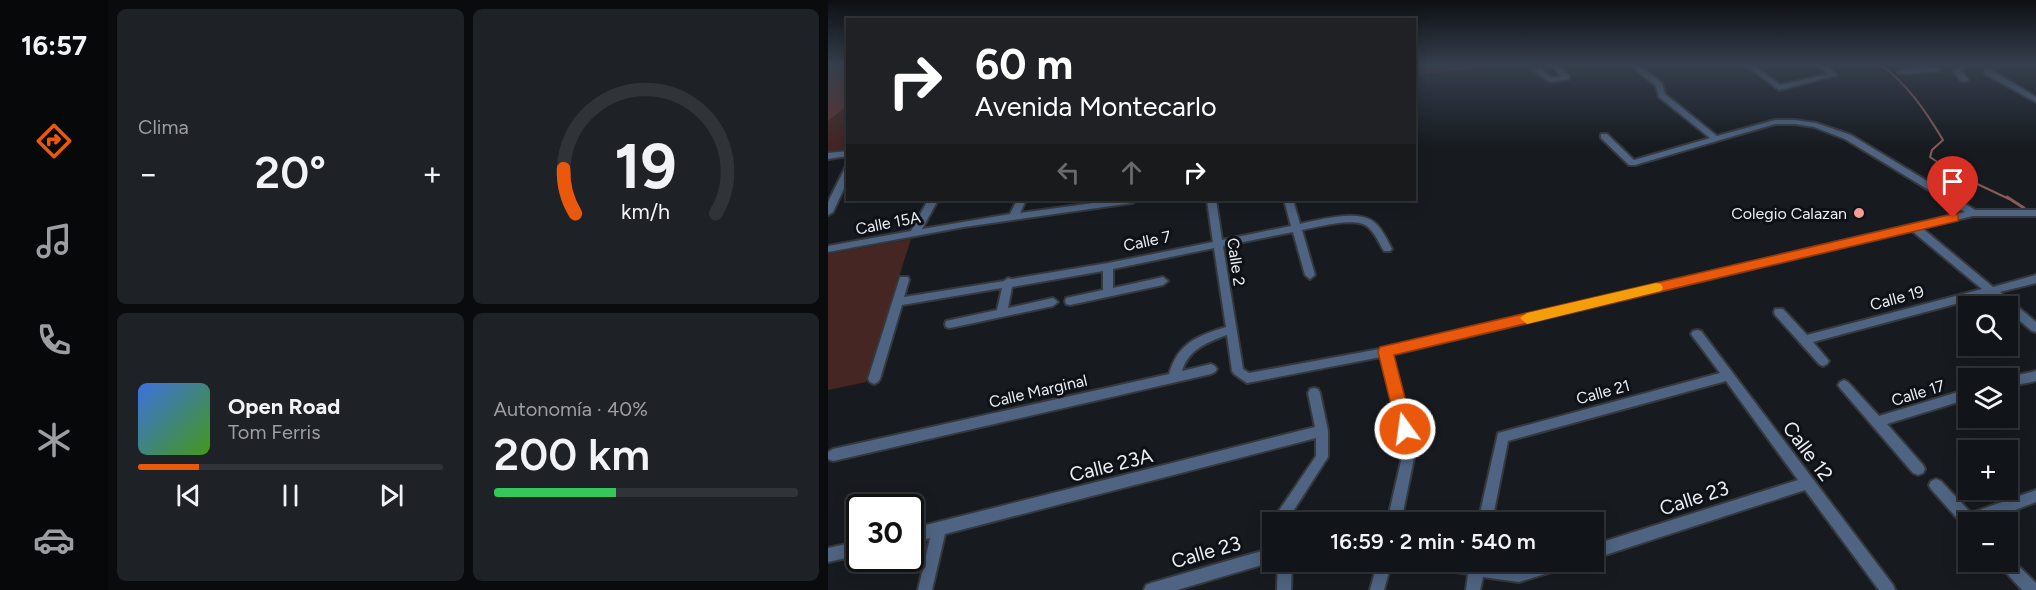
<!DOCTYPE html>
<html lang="es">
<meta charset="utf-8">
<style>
:root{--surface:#111418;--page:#1e2125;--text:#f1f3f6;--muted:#9c9ea2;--line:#303337;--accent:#ea580c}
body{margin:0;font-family:Figtree,sans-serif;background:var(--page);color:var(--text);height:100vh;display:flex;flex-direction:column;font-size:22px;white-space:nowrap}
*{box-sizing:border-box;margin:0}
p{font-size:20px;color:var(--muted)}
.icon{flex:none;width:33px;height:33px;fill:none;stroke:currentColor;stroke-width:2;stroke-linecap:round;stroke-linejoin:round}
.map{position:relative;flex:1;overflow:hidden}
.panel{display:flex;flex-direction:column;gap:9px;padding:9px;background:#090b0d;width:720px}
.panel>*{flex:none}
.top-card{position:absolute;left:18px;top:18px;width:570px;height:183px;border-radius:0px;box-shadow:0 3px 15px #0003,0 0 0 2px var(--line);background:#202124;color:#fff;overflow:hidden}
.fabs{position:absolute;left:1130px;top:296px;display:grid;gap:12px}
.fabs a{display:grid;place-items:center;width:60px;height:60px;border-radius:0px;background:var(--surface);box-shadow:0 3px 15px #0003,0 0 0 2px var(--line);font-size:30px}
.speed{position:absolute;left:18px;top:494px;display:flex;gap:12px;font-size:30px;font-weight:700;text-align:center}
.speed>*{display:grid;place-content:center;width:78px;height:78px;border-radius:50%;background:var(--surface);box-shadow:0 3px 15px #0003,0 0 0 2px var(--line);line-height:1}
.speed .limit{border:3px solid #111;border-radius:9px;background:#fff;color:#111}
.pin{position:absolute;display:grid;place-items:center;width:51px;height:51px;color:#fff;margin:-62px -26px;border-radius:50% 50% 50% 0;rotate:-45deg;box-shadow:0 0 6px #0007}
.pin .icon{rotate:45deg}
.me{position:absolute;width:66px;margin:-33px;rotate:346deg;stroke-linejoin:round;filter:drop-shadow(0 0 4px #0008)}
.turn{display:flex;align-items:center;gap:21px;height:126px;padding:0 30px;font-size:27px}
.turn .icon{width:78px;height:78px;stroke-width:2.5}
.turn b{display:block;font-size:42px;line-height:51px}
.lanes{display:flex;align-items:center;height:57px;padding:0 30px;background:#0003;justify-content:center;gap:30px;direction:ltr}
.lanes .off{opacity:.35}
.big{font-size:45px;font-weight:600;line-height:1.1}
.panel .card{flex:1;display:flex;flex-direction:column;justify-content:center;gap:9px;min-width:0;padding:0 21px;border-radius:9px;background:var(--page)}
.panel .dial{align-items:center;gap:0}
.dial svg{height:156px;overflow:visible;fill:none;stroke:var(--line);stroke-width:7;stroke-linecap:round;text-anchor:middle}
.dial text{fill:var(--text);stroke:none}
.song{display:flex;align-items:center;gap:18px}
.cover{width:72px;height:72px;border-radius:9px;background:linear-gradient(135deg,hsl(220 70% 55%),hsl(100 70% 35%))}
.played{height:6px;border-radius:3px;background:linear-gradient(90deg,var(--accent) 20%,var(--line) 20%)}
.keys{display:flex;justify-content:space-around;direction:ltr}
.heat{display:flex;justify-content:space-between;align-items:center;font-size:33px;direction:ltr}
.charge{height:9px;border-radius:4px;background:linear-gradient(90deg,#34c759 40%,var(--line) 0)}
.panel .tiles{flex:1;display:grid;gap:9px;grid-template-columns:repeat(2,1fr)}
.trip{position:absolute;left:434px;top:512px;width:342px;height:60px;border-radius:0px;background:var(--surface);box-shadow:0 3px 15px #0003,0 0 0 2px var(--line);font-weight:600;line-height:60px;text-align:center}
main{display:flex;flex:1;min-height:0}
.tabs{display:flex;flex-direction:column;width:108px;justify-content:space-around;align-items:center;background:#07080a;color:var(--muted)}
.tabs .icon{width:42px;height:42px}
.tabs .selected{color:var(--accent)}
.tabs b{font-size:27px;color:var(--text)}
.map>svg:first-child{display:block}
</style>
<main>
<nav class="tabs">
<b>16:57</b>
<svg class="icon selected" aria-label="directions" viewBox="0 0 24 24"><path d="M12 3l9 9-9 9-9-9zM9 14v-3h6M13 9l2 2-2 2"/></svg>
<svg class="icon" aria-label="music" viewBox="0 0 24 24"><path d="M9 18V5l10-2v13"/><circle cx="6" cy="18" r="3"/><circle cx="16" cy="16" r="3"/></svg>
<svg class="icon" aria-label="phone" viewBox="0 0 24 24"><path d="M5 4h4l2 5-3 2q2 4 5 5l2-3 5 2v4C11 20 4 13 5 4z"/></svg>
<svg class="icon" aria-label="climate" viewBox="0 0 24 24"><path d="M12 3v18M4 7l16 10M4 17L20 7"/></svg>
<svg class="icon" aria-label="car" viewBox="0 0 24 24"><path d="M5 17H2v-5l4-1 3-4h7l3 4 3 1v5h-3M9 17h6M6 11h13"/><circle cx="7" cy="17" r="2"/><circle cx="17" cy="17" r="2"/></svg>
</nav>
<section class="panel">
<div class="tiles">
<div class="card"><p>Clima</p>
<div class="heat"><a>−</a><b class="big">20°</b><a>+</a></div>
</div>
<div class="card dial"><svg viewBox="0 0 100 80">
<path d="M14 69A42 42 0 1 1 86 69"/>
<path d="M14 69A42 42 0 0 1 8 46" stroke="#ea580c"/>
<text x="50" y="56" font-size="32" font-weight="700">19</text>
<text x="50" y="72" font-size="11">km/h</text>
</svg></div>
<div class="card">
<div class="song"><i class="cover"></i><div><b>Open Road</b><p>Tom Ferris</p></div></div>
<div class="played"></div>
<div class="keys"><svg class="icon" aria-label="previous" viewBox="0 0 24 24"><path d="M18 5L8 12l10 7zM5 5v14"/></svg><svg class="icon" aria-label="pause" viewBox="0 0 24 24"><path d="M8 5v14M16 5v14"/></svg><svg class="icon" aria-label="next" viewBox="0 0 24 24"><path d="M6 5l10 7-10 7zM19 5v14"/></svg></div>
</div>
<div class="card"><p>Autonomía · 40%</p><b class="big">200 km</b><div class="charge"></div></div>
</div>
</section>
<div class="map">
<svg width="1208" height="590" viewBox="0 0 1208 590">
<rect width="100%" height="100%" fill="#171b20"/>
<g fill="#452623">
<polygon points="0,64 20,64 19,152 0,154"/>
<polygon points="586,64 681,64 681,65 587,75"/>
<polygon points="83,239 38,382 0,390 0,254"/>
</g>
<polygon fill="#5e3430" points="0,64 19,64 20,105 0,121"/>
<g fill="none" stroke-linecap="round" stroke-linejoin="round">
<path stroke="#885b56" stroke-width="2" d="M 1052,64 C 1080,85 1097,110 1115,140 L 1104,150 L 1102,157 L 1124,172 L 1181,199"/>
<polyline stroke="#885b56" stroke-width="3" points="1179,197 1196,208"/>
<g stroke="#35393d" stroke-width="4">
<g id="minor">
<polygon points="722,64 729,64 741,75 741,79 722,82 705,70 712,68 723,78 733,76"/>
<path d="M 801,64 L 809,64 L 834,83 L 837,94 L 889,136 L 947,120 L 967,120 L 988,123 L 1023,135 L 1147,210 L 1208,210 L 1208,216 L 1145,216 L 1094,228 L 1165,287 L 1208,275 L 1208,283 L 1172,292 L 1208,322 L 1208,332 L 1204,331 L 1179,310 L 1179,306 L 1174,306 L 1161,295 L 985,342 L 1001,361 L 999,364 L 995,366 L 991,364 L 947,315 L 946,312 L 947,309 L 955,309 L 979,335 L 1154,289 L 1084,231 L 563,355 L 588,448 L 573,522 L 559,522 L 576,448 L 553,357 L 419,383 L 406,374 L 404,371 L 399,335 C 379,342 360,350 354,371 L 383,364 L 387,366 L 389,369 L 387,372 L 383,374 L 5,461 L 0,459 L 0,452 L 5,449 L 341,374 C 350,343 369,336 398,327 L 386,248 L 285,269 L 285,288 L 335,277 L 340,281 L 335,285 L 242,305 L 238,304 L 237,301 L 238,298 L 275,290 L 275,271 L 184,287 L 180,308 L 225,298 L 230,302 L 225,306 L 122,328 L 118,327 L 117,324 L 118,321 L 169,310 L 174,288 L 74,305 L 52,379 L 50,382 L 46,384 L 42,382 L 40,379 L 72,277 L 80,277 L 81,280 L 76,297 L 176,281 L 180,278 L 184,279 L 280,263 L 385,242 L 379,200 L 388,200 L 394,240 L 463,226 L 456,200 L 465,200 L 472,224 C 491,220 529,209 546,222 C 554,228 559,240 564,249 L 562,251 L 556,251 C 551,243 547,233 540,227 C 528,216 489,227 474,230 L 487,275 L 482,279 L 477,275 L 465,232 L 395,246 L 415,369 L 421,373 L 557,348 L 1137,212 L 1017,139 L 986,127 L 967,124 L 947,124 L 807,165 L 801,165 L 773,138 L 773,134 L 779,134 L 806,160 L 882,138 L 831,97 L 828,86 Z"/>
<polygon points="916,64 924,64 952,85 1000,74 989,64 997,64 1009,75 951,90"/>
<polygon points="1130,64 1137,64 1139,66 1133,71 1140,79 1139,81 1133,81 1125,71 1131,66"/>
<polygon points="1108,67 1112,69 1111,71 1073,74 1069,72 1073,70"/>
<polygon points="1157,70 1163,70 1208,97 1208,102 1157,74"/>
<polygon points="20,151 20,156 0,159 0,153"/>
<polygon points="17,168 20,168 20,180 5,212 0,215 0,202"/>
<polygon points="100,200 110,200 94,229 182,214 189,200 198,200 192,213 287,200 309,200 304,203 136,227 0,252 0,246 83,231"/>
<polygon points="869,330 873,331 1065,585 1067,590 1051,590 977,490 765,559 765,545 970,480 898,381 680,441 664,522 650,522 670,433 892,373 863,334 865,331"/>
<polygon points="1208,371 1208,381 1179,387 1179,378 1176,378"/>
<polygon points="1016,380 1020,382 1051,416 1140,389 1140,399 1059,424 1095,465 1097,469 1095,473 1090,475 1085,473 1012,388 1010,385 1012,382"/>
<polygon points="486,388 490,389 492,393 500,431 500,457 462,516 463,522 449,522 448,515 488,456 488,438 117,534 104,590 90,590 102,538 82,543 82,529 487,427 480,393 482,389"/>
<polygon points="1108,479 1113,481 1143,513 1208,490 1208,502 1156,522 1140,522 1140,528 1136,526 1103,489 1101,485 1103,481"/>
<polygon points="32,541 32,555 0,562 0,548"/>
<polygon points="444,548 444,561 447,561 444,562 349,590 316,590 318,585 323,583"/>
<polygon points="1179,555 1208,583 1208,590 1194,590 1172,566 1170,561 1179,561"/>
<polygon points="450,561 464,561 463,590 449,590"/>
<polygon points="550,561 564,561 556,590 542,590"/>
<polygon points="596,561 657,561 691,568 713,561 743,561 741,566 736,568 691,582 655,577 652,590 638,590 640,574 603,568 598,566"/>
</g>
</g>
<use href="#minor" fill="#4e6482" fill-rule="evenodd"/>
</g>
<linearGradient id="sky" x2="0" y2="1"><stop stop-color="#0d0f12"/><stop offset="0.44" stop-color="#363f4e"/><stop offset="1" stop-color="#363f4e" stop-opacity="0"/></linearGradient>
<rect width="1208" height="147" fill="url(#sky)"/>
<polygon fill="#ea580c" stroke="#983908" stroke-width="1.5" points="1125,214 1130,215 1130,221 566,355 585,429 583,434 577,436 572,434 569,429 550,352 552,347"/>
<polygon fill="#f59e0b" points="828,283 833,284 835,288 833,291 699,324 692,318 699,313"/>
<circle fill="#f59c94" stroke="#0e1217" stroke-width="2" cx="1031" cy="213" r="6"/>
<g text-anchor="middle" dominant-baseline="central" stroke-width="6" stroke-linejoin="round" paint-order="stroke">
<g font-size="16" fill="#ebeef1" stroke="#0e1217" text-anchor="end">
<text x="1019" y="213">Colegio Calazan</text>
</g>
<g font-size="16" fill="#ebeef1" stroke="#0e1217">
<text transform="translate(60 223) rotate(-11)">Calle 15A</text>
<text transform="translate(319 241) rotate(-12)">Calle 7</text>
<text transform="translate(408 262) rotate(82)">Calle 2</text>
<text transform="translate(1069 298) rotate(-15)">Calle 19</text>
<text transform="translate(210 391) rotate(-13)">Calle Marginal</text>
<text transform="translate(775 392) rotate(-15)">Calle 21</text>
<text transform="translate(1090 393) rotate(-17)">Calle 17</text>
</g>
<g font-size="20" fill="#ebeef1" stroke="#0e1217">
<text transform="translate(980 451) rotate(53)">Calle 12</text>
<text transform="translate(283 465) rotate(-14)">Calle 23A</text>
<text transform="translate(866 498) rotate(-18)">Calle 23</text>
<text transform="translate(378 552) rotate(-16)">Calle 23</text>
</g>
</g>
</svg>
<div class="fabs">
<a><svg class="icon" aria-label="search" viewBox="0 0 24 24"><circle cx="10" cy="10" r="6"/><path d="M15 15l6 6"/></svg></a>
<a><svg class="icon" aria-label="layers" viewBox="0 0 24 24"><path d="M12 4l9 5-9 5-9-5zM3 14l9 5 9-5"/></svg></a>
<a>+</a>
<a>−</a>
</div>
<div class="speed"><div class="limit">30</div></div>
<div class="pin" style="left:1125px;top:218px;background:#d93025"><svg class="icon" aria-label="arrive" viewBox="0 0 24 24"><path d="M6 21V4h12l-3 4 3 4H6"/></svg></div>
<svg class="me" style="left:577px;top:429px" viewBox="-20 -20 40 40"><circle r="17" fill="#ea580c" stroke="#fff" stroke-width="3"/><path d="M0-11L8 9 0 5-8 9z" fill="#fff"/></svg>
<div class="trip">16:59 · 2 min · 540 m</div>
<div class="top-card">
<div class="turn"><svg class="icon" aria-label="right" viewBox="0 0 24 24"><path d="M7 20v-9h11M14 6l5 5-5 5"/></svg><div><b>60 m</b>Avenida Montecarlo</div></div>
<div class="lanes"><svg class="icon off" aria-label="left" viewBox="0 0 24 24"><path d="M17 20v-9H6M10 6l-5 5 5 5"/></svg><svg class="icon off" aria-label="ahead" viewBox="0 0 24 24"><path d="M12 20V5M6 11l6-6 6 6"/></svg><svg class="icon" aria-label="right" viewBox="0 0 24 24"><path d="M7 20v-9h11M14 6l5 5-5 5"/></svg></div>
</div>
</div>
</main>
